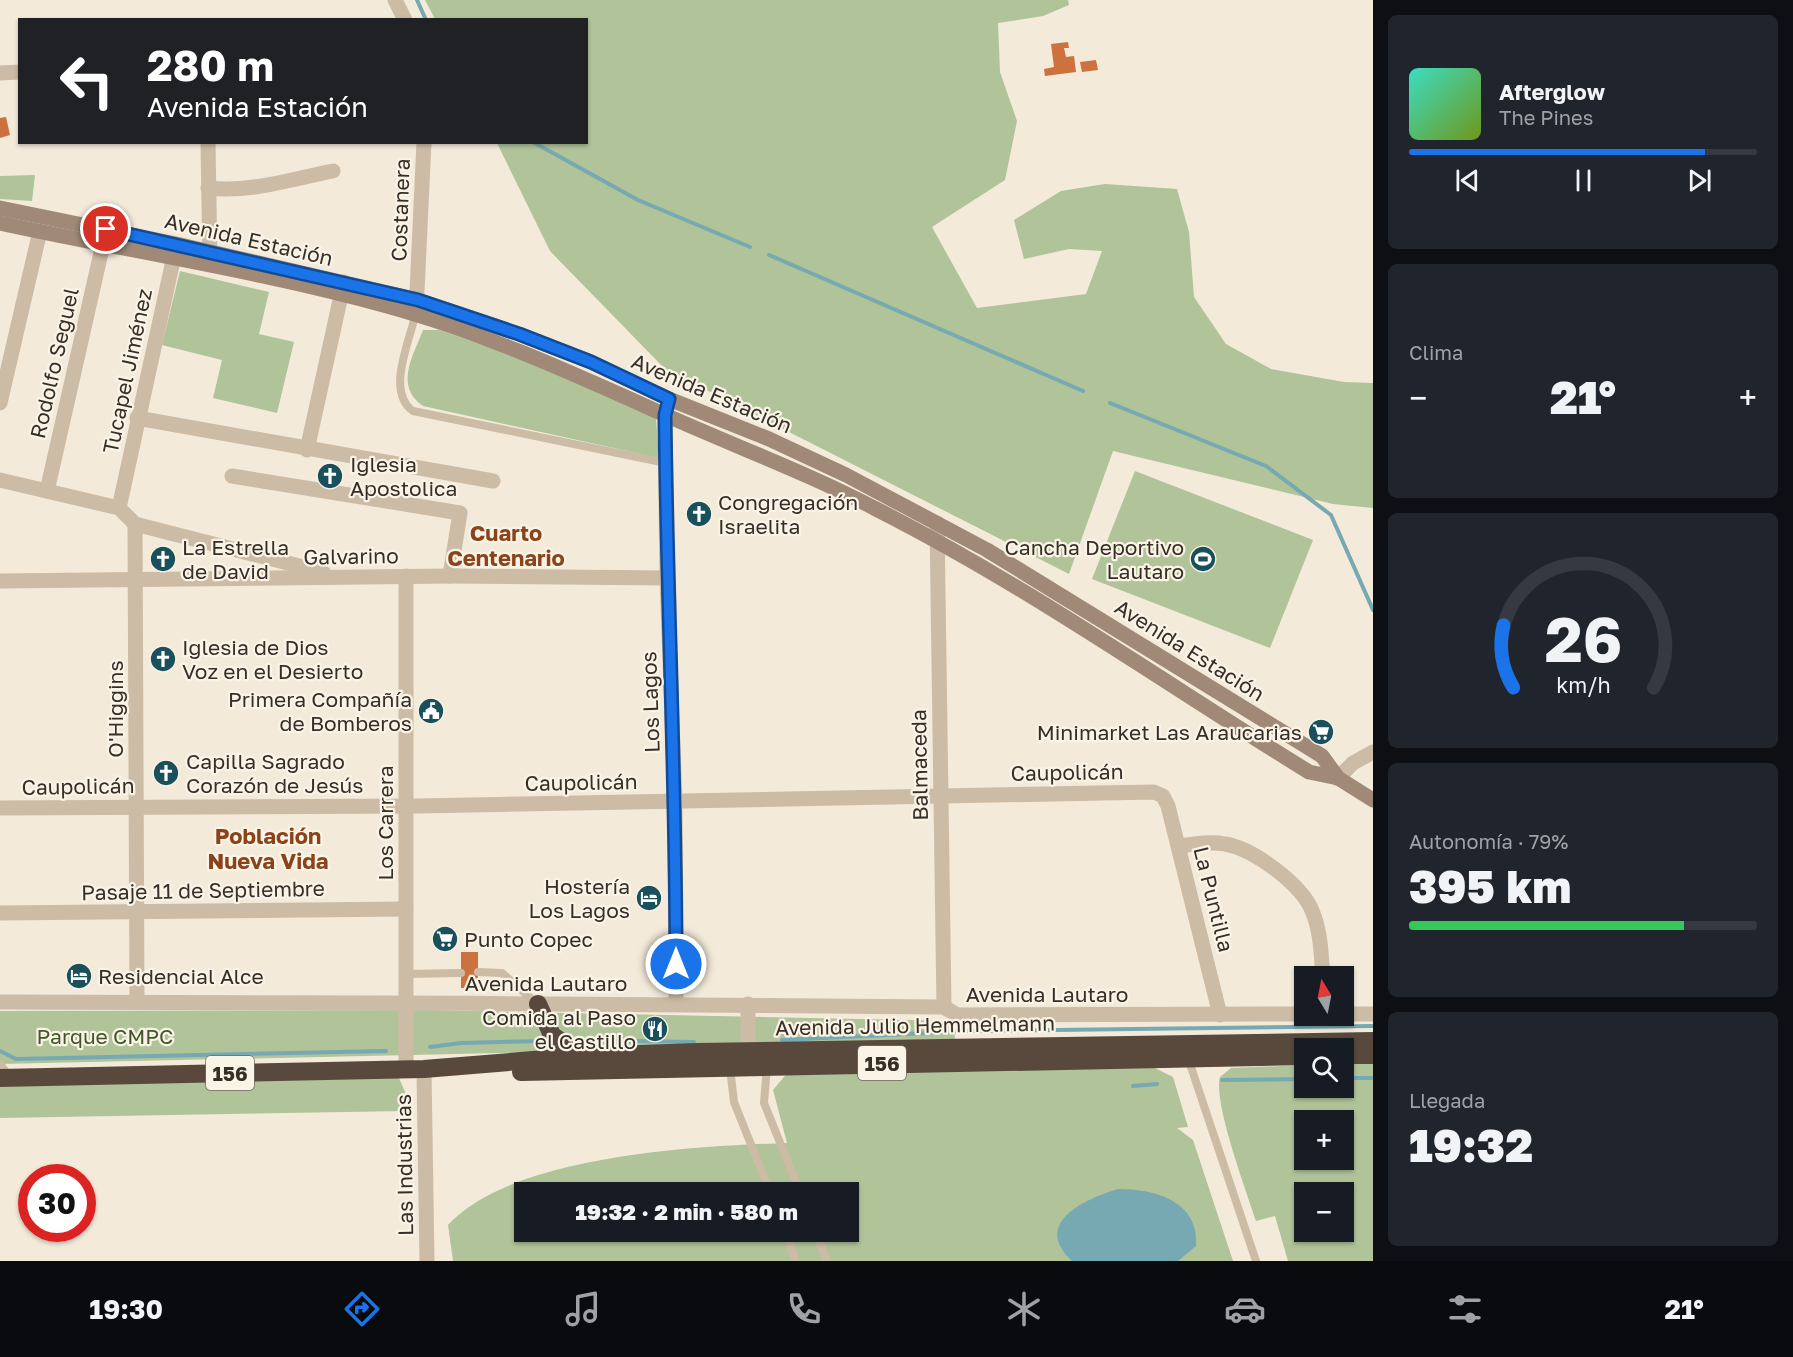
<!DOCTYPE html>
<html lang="es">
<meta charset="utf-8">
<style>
:root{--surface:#171b24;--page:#20242c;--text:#f1f3f6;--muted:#9ea1a6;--line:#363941;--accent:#1a73e8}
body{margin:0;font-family:"Golos Text",sans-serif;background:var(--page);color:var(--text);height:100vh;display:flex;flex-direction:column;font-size:22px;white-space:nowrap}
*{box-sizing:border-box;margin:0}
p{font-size:20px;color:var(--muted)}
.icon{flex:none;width:33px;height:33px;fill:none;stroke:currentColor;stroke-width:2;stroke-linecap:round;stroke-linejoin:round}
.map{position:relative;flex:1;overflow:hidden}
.sheet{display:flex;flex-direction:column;gap:15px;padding:15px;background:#0d0f14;width:420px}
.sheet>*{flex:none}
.hud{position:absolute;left:18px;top:18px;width:570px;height:126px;border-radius:0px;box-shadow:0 2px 4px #0004;background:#202124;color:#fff;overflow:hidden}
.needle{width:39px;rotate:350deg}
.tools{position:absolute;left:1294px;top:966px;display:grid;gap:12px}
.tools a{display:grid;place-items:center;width:60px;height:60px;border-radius:0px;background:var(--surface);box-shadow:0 2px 4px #0004;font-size:30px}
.speed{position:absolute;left:18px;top:1164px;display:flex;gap:12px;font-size:30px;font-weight:700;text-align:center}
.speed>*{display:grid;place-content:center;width:78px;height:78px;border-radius:50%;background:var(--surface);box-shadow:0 2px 4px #0004;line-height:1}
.speed .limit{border:9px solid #d22;background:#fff;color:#111}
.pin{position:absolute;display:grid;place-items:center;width:51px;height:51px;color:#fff;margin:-26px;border:3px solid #fff;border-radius:50%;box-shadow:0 2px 6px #0007}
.me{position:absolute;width:66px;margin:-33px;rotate:0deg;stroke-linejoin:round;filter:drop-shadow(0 0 4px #0008)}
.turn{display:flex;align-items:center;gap:21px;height:126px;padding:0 30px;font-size:27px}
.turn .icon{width:78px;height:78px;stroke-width:2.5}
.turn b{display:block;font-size:42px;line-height:51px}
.big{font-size:45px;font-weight:800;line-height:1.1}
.sheet .card{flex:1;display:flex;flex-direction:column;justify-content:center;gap:9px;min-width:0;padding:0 21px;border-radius:9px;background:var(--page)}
.sheet .dial{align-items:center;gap:0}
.dial svg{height:156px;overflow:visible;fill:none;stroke:var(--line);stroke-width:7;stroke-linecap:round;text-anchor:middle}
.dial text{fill:var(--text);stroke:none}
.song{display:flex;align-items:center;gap:18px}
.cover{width:72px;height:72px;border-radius:9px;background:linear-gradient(135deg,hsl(170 70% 55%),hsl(80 70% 35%))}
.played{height:6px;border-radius:3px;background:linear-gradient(90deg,var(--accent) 85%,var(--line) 85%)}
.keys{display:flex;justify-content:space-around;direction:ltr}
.heat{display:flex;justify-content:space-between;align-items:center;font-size:33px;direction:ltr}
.charge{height:9px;border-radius:4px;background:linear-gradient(90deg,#34c759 79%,var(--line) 0)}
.trip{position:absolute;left:514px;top:1182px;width:345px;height:60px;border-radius:0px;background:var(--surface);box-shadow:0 2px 4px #0004;font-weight:800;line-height:60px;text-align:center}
.menu{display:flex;height:96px;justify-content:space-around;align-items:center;background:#090b0e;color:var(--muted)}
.menu .icon{width:42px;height:42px}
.menu .current{color:var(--accent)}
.menu b{font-size:27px;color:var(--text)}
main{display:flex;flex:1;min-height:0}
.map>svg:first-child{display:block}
</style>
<main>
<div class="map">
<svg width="1373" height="1261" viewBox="0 0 1373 1261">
<rect width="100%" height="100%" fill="#f3eada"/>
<g fill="#b0c399" fill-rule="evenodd">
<polygon points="425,0 1068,0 1069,5 1043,16 998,23 1000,72 1017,121 1005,180 932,227 977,308 1086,294 1102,251 1069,249 1024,259 1014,220 1061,191 1105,184 1177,189 1189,232 1194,297 1226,344 1271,369 1344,382 1373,383 1373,508 1333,504 1113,451 1069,574 665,369 550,251 497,143 586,142 586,20 435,19"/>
<polygon points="35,175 32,201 0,199 0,176"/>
<polygon points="180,271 269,292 259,334 294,342 277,413 213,398 222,360 162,345"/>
<path d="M 423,330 L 439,330 L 542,365 L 656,418 L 659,458 L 423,406 C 394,386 413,356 423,330 Z"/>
<polygon points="1135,471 1313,540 1270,648 1092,579"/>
<polygon points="428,1010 954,1021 955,1043 0,1064 0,1011"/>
<path d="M 1373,1063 L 1373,1261 L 1288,1261 L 1275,1216 L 1256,1221 C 1247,1192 1213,1103 1220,1077 L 1231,1068 L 1305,1065 L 1305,1088 L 1344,1088 L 1344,1064 ZM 1305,1120 L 1344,1120 L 1344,1160 L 1305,1160 ZM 1305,1192 L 1344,1192 L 1344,1232 L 1305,1232 Z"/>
<path d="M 1149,1065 L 1173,1077 L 1188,1127 L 1177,1128 L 1193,1140 L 1233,1261 L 453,1261 L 448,1225 C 512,1155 697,1146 787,1143 L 773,1090 L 789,1071 ZM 525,1192 L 849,1192 L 849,1232 L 525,1232 Z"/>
<polygon points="399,1078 405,1092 406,1111 0,1118 0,1085"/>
</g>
<path fill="#77a9b2" d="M 1118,1189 C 1155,1189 1199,1201 1196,1246 L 1178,1261 L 1072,1261 C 1031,1223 1085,1199 1118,1189 Z"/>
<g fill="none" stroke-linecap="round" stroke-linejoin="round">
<g stroke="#77a9b2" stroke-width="4">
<polyline points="417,0 426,20"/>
<polyline points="533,142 638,200 750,247"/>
<polyline points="769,255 1083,391"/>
<polyline points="1110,403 1266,466 1331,515 1373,610"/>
<polyline points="575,1040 694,1042"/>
<polyline points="782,1040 969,1031 1373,1026"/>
<polyline points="430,1047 461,1043 544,1041"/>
<polyline points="0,1051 16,1059 386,1051"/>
<polyline points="1344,1078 1373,1078"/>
<polyline points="1222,1080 1305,1079"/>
<polyline points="1133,1086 1157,1084"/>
</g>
</g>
<g fill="#cd713e">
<polygon points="1068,42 1069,48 1064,48 1066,57 1074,56 1076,72 1045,76 1044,69 1054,67 1051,44"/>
<polygon points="1096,60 1098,70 1082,72 1080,62"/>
<polygon points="6,117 10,135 0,138 0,118"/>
<rect x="461" y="952" width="17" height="36"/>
</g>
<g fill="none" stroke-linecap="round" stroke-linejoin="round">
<g stroke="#ccbba5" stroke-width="8">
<path d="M 415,316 C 409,343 386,392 413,411 L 666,463"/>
<polyline points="478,972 502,973 534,1001"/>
<polyline points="406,974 461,973"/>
<polyline points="1188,1058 1256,1261"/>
<polyline points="0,1064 9,1076"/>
<polyline points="767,1066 764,1103 800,1192"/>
<polyline points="730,1068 734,1102 770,1192"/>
<polyline points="785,1232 796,1261"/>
<polyline points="815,1232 827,1261"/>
</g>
<g stroke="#ccbba5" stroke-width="15">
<polyline points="395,0 405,20"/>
<polyline points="0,73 20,72"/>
<polyline points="208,142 210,263"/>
<path d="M 208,188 C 250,193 292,179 333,171"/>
<polyline points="416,313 424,142"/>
<polyline points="669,399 665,415 667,578 675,802 676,1003"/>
<polyline points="0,403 40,231"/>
<polyline points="137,418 493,481"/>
<polyline points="307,450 344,282"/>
<polyline points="232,476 460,513 450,576"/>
<polyline points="0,480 119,508 135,524 323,572"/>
<polyline points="47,491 103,244"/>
<polyline points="119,508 176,247"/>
<polyline points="937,523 944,1007"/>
<polyline points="135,524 137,1002"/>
<polyline points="406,576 406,1069"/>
<polyline points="0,581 450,576 667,578"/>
<polyline points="1338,778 1353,763 1373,752"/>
<polyline points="0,808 418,806 1154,792 1163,796 1168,806 1220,1015"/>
<path d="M 1179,846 C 1194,844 1210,841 1225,844 C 1254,849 1303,885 1313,913 C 1321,933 1321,955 1323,976"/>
<polyline points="0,913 406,909"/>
<path d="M 0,1002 C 315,1003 629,1003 944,1007 L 957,1015 L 1305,1014"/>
<polyline points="748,1004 748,1051"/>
<polyline points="1344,1014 1373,1014"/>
<polyline points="424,1069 427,1261"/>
</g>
<g stroke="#a08a77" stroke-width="15">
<polyline points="0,208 176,244 418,300 519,334 591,362 669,399 769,439 846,475 987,550 1322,756 1338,778"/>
<path d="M 0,223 C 129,251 260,271 387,306 C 482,332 572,373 661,413 C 734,446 808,473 878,510 C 1028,586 1166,684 1309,772 L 1338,778 L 1373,800"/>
</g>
<g stroke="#59493d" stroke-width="18">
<polyline points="538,1004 552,1035 582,1056"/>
<polyline points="1344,1055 1373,1055"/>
<polyline points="521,1072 1305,1056"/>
<polyline points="0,1078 424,1069 582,1056 697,1052 1373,1041"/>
</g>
</g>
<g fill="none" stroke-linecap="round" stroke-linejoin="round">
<g stroke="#114b97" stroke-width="15">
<path id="route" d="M 106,229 L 418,300 L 519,334 L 591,362 L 669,399 L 665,415 C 667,598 676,781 676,964"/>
</g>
<use href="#route" stroke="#1a73e8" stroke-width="10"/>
</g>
<defs>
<g id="church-disc" transform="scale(1.35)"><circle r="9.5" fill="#1a505b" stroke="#faf4e7"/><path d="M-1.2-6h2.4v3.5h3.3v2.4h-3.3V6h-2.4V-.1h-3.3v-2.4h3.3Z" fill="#fff"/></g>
<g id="stadium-disc" transform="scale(1.35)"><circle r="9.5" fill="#1a505b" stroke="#faf4e7"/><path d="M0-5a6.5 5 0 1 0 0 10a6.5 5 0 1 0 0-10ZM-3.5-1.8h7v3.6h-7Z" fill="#fff"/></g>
<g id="civic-disc" transform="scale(1.35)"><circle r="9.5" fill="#1a505b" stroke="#faf4e7"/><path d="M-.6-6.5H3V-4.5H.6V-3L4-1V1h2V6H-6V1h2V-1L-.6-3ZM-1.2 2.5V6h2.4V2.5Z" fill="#fff"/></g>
<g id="supermarket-disc" transform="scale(1.35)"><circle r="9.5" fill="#1a505b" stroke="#faf4e7"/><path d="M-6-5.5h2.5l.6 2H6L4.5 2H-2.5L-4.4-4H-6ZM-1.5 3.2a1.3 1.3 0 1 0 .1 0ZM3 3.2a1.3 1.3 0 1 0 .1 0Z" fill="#fff"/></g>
<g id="hotel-disc" transform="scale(1.35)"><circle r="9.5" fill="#1a505b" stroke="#faf4e7"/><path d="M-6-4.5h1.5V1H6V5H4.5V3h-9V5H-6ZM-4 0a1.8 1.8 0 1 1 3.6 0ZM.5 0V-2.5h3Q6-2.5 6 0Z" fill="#fff"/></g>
<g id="restaurant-disc" transform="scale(1.35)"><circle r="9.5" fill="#1a505b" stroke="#faf4e7"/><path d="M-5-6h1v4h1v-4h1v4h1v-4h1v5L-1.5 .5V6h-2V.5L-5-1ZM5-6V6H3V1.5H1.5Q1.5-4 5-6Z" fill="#fff"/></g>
</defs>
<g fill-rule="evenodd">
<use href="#church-disc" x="330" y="476"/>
<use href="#church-disc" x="699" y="514"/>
<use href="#church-disc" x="163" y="559"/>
<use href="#stadium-disc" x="1203" y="559"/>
<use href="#church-disc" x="163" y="659"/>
<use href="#civic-disc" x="431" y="711"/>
<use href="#supermarket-disc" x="1321" y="732"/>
<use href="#church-disc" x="166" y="773"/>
<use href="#hotel-disc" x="649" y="898"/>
<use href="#supermarket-disc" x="445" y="939"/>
<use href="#hotel-disc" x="79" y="976"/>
<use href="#restaurant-disc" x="655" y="1029"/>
</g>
<g text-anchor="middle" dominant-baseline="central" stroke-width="4.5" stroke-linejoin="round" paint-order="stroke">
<g fill="#faf4e7" stroke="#726961" stroke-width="1.5">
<rect x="858" y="1046" width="48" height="34" rx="4.5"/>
<rect x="206" y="1056" width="48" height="34" rx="4.5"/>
</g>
<g font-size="20" font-weight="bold" fill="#372e27">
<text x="882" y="1063">156</text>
<text x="230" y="1073">156</text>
</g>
<g font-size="21" fill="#372e27" stroke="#faf4e7">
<text transform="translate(400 210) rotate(-88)">Costanera</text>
<text transform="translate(249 239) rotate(13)">Avenida Estación</text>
<text transform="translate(54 363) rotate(-77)">Rodolfo Seguel</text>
<text transform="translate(127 371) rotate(-78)">Tucapel Jiménez</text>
<text transform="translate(712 393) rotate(23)">Avenida Estación</text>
<text transform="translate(351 556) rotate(-1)">Galvarino</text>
<text transform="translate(1190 650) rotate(32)">Avenida Estación</text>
<text transform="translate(650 702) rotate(-92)">Los Lagos</text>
<text transform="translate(115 709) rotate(-90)">O'Higgins</text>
<text transform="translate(919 765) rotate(-91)">Balmaceda</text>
<text transform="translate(1067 772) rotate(-1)">Caupolicán</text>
<text transform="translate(581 782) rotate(-1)">Caupolicán</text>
<text transform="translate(78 786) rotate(-1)">Caupolicán</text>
<text transform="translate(385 823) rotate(-90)">Los Carrera</text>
<text transform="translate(203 890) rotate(-1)">Pasaje 11 de Septiembre</text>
<text transform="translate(1214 899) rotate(76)">La Puntilla</text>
<text x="546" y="983">Avenida Lautaro</text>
<text x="1047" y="994">Avenida Lautaro</text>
<text transform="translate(915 1025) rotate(-1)">Avenida Julio Hemmelmann</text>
<text transform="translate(404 1165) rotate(-91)">Las Industrias</text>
</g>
<g font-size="21" fill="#372e27" stroke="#faf4e7" text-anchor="start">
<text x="350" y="464">Iglesia<tspan x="350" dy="24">Apostolica</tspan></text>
<text x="718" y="502">Congregación<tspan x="718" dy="24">Israelita</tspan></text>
<text x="182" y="547">La Estrella<tspan x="182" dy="24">de David</tspan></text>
<text x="1184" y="547" text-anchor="end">Cancha Deportivo<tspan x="1184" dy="24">Lautaro</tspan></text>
<text x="182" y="647">Iglesia de Dios<tspan x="182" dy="24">Voz en el Desierto</tspan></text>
<text x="412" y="699" text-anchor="end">Primera Compañía<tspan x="412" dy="24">de Bomberos</tspan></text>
<text x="1302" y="732" text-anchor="end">Minimarket Las Araucarias</text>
<text x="186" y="761">Capilla Sagrado<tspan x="186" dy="24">Corazón de Jesús</tspan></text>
<text x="630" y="886" text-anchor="end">Hostería<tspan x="630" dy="24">Los Lagos</tspan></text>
<text x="464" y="939">Punto Copec</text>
<text x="98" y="976">Residencial Alce</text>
<text x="636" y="1017" text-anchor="end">Comida al Paso<tspan x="636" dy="24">el Castillo</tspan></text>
</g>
<g font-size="21" fill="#415729" stroke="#faf4e7">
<text x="105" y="1036">Parque CMPC</text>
</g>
<g font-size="22" font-weight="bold" fill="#8b431b" stroke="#faf4e7">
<text x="506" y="532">Cuarto<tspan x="506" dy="25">Centenario</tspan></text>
<text x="268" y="835">Población<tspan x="268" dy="25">Nueva Vida</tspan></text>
</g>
</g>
</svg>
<div class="tools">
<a><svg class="needle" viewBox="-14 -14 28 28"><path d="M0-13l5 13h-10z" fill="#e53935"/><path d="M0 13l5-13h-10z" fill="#9ea1a6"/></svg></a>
<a><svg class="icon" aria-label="search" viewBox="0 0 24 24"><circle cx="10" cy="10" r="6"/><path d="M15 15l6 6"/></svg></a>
<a>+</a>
<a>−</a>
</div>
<div class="speed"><div class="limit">30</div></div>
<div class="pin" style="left:106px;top:229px;background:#d93025"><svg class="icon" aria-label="arrive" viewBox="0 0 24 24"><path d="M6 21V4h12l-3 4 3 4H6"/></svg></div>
<svg class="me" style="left:676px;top:964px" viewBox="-20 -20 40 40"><circle r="17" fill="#1a73e8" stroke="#fff" stroke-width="3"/><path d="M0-11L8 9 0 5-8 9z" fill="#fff"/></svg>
<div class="trip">19:32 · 2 min · 580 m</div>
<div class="hud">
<div class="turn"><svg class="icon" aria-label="left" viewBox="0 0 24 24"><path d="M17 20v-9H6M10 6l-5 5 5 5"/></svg><div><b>280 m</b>Avenida Estación</div></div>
</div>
</div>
<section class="sheet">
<div class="card">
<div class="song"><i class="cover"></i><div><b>Afterglow</b><p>The Pines</p></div></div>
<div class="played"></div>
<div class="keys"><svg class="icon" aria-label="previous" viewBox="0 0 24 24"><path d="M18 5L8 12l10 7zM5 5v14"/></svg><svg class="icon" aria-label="pause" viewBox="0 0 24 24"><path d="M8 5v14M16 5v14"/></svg><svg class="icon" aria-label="next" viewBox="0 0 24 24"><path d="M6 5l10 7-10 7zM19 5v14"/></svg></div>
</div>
<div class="card"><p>Clima</p>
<div class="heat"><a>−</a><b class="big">21°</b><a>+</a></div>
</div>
<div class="card dial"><svg viewBox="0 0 100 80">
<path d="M14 69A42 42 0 1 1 86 69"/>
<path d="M14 69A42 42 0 0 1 9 37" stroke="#1a73e8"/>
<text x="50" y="56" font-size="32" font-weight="700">26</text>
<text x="50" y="72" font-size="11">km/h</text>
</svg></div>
<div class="card"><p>Autonomía · 79%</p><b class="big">395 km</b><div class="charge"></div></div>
<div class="card"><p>Llegada</p><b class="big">19:32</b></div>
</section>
</main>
<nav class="menu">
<b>19:30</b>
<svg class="icon current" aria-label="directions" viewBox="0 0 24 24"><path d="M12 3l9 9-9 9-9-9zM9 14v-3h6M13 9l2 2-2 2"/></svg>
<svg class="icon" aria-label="music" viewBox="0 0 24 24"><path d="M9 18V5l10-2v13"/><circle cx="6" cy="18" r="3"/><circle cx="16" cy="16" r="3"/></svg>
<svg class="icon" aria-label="phone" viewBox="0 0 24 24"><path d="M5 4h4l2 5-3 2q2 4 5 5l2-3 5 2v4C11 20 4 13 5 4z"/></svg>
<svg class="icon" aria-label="climate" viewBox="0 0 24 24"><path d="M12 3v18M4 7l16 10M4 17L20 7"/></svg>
<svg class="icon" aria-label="car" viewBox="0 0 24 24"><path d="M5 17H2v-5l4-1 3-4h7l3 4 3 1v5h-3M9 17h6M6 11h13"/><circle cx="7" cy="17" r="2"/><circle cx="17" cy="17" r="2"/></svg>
<svg class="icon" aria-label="filters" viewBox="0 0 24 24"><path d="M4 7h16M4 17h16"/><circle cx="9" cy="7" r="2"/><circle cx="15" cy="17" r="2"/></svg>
<b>21°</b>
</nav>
